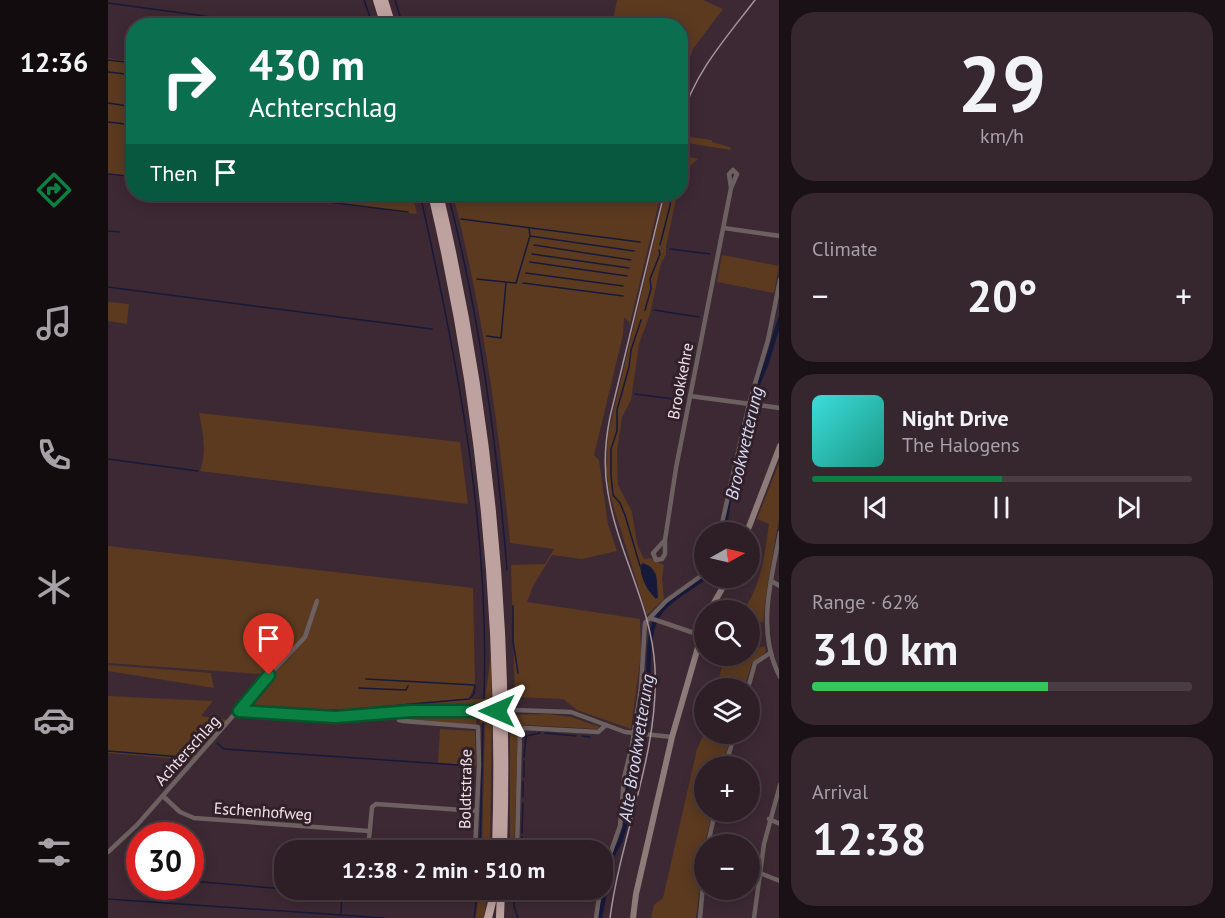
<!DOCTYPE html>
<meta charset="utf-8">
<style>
:root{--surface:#2e1f26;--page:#36272e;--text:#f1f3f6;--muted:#a7a2a7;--line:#493d43;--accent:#0b8043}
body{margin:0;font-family:"PT Sans",sans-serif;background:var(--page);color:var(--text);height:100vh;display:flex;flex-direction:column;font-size:22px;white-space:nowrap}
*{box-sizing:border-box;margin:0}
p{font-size:20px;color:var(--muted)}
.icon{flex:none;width:33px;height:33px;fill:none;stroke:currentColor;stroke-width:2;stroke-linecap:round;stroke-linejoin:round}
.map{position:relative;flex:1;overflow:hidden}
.details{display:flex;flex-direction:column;gap:12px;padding:12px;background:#191115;width:446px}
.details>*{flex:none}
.guide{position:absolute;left:18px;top:18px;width:562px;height:183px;border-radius:24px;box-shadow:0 3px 15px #0003,0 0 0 2px var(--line);background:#0b6e4f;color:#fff;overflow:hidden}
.needle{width:39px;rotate:82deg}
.tools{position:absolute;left:586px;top:522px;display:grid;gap:12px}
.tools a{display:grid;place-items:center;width:66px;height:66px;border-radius:50%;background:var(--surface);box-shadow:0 3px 15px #0003,0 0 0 2px var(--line);font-size:30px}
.speed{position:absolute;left:18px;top:822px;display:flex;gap:12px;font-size:30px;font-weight:700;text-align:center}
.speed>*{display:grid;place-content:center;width:78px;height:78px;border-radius:50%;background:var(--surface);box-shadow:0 3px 15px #0003,0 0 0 2px var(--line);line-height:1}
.speed .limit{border:9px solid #d22;background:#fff;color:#111}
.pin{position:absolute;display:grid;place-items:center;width:51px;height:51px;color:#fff;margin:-62px -26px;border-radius:50% 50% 50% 0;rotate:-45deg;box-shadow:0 0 6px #0007}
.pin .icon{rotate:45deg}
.me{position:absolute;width:66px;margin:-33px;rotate:270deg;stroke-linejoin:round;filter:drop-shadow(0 0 4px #0008)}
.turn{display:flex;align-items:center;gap:21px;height:126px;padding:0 24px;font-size:27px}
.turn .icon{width:78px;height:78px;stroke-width:2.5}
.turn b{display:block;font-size:42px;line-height:51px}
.then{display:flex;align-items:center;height:57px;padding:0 24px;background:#0003;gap:12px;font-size:22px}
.big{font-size:45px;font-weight:700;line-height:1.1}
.details .widget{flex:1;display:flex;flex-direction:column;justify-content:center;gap:9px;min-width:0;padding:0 21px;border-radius:24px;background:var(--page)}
.details .dial{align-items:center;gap:0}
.dial b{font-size:78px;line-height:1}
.song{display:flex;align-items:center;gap:18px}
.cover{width:72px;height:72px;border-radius:9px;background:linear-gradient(135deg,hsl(180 70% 55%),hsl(170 70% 35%))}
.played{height:6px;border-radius:3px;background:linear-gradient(90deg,var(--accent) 50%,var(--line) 50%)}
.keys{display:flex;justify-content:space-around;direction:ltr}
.heat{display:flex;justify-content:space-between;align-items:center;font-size:33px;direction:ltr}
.charge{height:9px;border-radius:4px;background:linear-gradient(90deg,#34c759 62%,var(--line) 0)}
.trip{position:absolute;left:166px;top:840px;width:339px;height:60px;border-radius:24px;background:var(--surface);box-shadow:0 3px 15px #0003,0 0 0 2px var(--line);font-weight:700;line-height:60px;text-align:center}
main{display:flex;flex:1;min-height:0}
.dock{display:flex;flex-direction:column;width:108px;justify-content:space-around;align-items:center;background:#120c0f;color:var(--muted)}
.dock .icon{width:42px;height:42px}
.dock .on{color:var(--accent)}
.dock b{font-size:27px;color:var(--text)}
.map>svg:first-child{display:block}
</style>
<main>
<nav class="dock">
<b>12:36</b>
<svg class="icon on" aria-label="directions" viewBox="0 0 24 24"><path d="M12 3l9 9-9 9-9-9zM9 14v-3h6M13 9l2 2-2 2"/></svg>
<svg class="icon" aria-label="music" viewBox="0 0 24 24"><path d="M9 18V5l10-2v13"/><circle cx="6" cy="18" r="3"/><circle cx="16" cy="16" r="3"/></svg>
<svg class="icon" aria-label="phone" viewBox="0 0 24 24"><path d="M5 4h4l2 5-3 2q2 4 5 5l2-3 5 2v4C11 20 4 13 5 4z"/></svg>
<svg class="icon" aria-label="climate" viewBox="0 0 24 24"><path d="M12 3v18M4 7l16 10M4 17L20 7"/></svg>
<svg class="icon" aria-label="car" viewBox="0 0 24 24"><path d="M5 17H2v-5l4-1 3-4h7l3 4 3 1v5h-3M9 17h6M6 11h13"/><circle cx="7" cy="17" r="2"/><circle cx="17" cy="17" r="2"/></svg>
<svg class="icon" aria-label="filters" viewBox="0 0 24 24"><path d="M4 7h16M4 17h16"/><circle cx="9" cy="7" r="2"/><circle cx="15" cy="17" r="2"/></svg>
</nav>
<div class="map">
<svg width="672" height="918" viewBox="0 0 672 918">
<rect width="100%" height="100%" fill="#3d2933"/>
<g fill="#5b3a20" fill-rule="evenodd">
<polygon points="509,0 595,0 615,9 585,49 573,85 573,26 504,25"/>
<polygon points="0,58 25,62 25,178 0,175"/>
<polygon points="574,136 604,140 604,142 622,147 623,150 579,143 575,155 590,159 583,165 573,182"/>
<polygon points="146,194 304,194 309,214"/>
<path d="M 345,194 L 553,194 L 522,323 L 516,317 L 515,335 L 486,455 L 491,460 L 500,524 L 509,551 L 474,559 L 444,555 L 425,586 L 419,602 L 532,619 L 533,654 L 523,729 L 469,710 L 455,699 L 407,697 L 403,565 L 437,564 L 446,549 L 402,543 C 391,426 374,308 345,194 Z"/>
<path d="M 557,194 L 569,194 L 558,246 L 558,254 L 553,263 L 542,314 L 531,344 L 523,400 L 514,417 L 509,451 L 510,485 L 524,512 L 529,544 L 536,559 L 542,558 L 556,565 L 554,579 L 556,599 L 539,615 L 501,492 L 498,469 L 500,434 ZM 533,573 L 548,573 L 550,597 L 548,598 L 539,589 Z"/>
<polygon points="614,255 671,266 666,293 609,282"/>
<polygon points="0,302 21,304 19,324 0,321"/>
<path d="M 91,413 L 352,442 L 360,504 L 92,471 C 99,451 95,434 91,413 Z"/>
<path d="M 671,463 L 671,518 L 660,582 L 655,622 L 645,622 L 644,649 L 657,646 L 658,652 L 644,663 L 636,688 L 609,688 L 616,656 L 642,656 L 642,610 L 635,610 C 653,587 657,553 661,524 L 649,519 Z"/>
<polygon points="0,546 365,588 367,684 361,699 377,699 383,654 384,708 300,707 240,714 140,708 166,675 0,663"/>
<polygon points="0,665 103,673 106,688 0,671"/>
<polygon points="0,696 105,701 93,716 119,720 83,760 0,753"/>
<polygon points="304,713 369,714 368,725 294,720 293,715"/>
<polygon points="372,714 384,714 382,850 374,850 377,723 372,723"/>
<polygon points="439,714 463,717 492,727 489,729 417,725 410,730 406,850 402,850 402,715"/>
<polygon points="332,729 367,731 368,766 330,763"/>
<polygon points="597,731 597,734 624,734 614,766 597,766 597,812 604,812 597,844 588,918 543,918 546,905 555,898 589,749"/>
<polygon points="371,890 380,890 376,918 368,918"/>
</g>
<path fill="#17193b" d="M 535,563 C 552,569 548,582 550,597 L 548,599 C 538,588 534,580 532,566 Z"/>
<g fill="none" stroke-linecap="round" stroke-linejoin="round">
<g stroke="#17193b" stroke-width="1.5">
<polyline points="256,0 265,26"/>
<polyline points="287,0 295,26"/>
<polyline points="0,3 171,26"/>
<polyline points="0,60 26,63"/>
<polyline points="0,72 26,75"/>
<polyline points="0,103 26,107"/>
<polyline points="0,122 26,125"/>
<polyline points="0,174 26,177"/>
<polyline points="154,194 300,212"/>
<path d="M 312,194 C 349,358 382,528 376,698"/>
<path d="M 340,194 C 372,316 389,444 399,570"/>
<polyline points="353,219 532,242"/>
<polyline points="0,231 11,232"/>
<polyline points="422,236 526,251"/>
<polyline points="426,245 523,260"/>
<polyline points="552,245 562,206 563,194"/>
<polyline points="562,249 602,254"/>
<polyline points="424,254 521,268"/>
<polyline points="422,262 519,276"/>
<polyline points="418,273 515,286"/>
<polyline points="369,279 408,283 422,236 421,228"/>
<polyline points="415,283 515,296"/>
<polyline points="0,287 324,329"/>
<polyline points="537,310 543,289 542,279 552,254 551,250"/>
<polyline points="546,310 591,317"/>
<polyline points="379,336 393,338 398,283"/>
<polyline points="527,394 573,400"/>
<polyline points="0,459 90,471"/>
<polyline points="532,566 517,515 512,503 505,495 503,475 503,449 509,431 509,410 521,367 523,350 533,320"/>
<polyline points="405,606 405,641 410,673"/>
<polyline points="251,688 298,690 300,686"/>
<polyline points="145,706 195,710 244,710"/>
<polyline points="248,709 361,699 366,694 367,685 258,679"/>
<polyline points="437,733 468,736"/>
<polyline points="418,736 432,733"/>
<polyline points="474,736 482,737"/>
<polyline points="109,743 116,749 365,766"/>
<polyline points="0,751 73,757"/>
<polyline points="416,757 418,735"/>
<polyline points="416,777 416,761"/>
<polyline points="415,797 415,782"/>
<polyline points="414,833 415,803"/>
<polyline points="414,848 414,837"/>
<polyline points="372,850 375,723"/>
<polyline points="24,877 32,878"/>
<polyline points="82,881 177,889"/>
<polyline points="190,890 234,892 233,914"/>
<polyline points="405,890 407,893 406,906 410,918"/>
<polyline points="0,899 276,918"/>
<polyline points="366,918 370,890"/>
</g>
<g stroke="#17193b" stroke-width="4.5">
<polyline points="629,468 646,393 658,365 672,319"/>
<polyline points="616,532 621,500"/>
<path d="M 540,680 C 541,661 540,636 548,619 C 557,601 581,590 597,577"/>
<polyline points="492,918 503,858 512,842 517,826 520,808 519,790 532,732"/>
</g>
<g stroke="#6c6160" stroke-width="4.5">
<polyline points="616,228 672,236"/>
<polyline points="582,396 672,408"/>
<polyline points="612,532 641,404 660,340 672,280"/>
<path d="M 672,533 C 663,580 648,632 672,677"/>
<polyline points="557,540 545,553 548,560 554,559 557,554 557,540 568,468 623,188 621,174 625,170 629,174 623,188"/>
<polyline points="663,581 672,586"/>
<polyline points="542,618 592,635"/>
<polyline points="640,688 647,663 662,653"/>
<polyline points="407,710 463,712 517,732 564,737"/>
<polyline points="131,711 227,717 304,711 371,711"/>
<polyline points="287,711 291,720 295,721 370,727 371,765 367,850"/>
<polyline points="617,766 627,734"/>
<polyline points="55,796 72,812 86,818 261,831"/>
<polyline points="661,819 672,824"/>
<polyline points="600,844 607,812"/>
<polyline points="260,850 264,807 268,804 369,811"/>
<polyline points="409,850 412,731 417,728 490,732 498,725"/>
<polyline points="0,852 29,825 161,675 197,637 209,601"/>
<polyline points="652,873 672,881"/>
<polyline points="495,874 512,826 516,778 524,745 533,687 537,623 558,601 597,573"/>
<polyline points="488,918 492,890"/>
<polyline points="592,918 597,863"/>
<polyline points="646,918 656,844 672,785"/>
</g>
<g stroke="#8d7b7a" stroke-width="6">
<polyline points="639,532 672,446"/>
<polyline points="602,610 620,578"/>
<polyline points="525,918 528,894 564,737 597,623"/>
</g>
<g stroke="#bea2a0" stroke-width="8">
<polyline points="269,0 277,26"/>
<polyline points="276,0 284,26"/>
<path d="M 324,194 C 375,410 395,629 388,850"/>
<path d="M 331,194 C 382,409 402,629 395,850"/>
<polyline points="380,918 387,890"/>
<polyline points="392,918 393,890"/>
</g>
<g stroke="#a4949c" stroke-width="1.5">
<path d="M 573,120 C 586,73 618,38 647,0"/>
<path d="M 502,918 C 513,834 551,754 547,668 C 544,607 510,553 500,493 C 495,467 497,442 502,417 L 556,194"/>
</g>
<polyline stroke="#6c6160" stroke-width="4.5" points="371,711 407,710"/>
</g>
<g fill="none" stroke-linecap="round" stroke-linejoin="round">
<g stroke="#07532c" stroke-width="15">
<polyline id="route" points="161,675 131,711 227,717 304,711 389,711"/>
</g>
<use href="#route" stroke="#0b8043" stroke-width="10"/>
</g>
<g text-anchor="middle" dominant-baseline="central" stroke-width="6" stroke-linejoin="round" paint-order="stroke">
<g font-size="16" fill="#f0e3e9" stroke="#322029">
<text transform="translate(572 381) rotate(-79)">Brookkehre</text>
<text transform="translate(79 750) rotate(-48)">Achterschlag</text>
<text transform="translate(357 789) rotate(-89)">Boldtstraße</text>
<text transform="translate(155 811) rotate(4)">Eschenhofweg</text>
</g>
<g font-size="18" font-style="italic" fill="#d5daf5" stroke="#322029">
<text transform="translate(636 443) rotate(-77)">Brookwetterung</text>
<text transform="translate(528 748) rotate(-81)">Alte Brookwetterung</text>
</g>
</g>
</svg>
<div class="tools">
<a><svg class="needle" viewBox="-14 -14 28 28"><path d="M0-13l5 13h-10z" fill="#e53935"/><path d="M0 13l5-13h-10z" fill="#a7a2a7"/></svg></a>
<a><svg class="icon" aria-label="search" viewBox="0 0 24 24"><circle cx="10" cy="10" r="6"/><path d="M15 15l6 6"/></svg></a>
<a><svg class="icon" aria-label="layers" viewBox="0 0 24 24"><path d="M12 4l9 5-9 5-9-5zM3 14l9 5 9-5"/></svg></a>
<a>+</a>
<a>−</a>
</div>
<div class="speed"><div class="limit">30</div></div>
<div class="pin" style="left:161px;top:675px;background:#d93025"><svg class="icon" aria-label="arrive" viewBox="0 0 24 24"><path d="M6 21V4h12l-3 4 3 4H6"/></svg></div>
<svg class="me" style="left:389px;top:711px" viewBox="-20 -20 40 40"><path d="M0-17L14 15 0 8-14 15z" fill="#0b8043" stroke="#fff" stroke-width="4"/></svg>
<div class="trip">12:38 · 2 min · 510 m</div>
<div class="guide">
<div class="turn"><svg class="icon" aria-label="right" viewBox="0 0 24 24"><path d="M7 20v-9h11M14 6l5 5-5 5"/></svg><div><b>430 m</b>Achterschlag</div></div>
<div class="then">Then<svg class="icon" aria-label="arrive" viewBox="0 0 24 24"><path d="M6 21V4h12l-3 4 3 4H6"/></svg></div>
</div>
</div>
<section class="details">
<div class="widget dial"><b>29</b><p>km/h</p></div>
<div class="widget"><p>Climate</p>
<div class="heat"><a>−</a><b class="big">20°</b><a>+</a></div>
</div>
<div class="widget">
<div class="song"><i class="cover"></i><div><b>Night Drive</b><p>The Halogens</p></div></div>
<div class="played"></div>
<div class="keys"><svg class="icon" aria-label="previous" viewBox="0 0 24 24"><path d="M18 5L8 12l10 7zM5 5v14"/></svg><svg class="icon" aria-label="pause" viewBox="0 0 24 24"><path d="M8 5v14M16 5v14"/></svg><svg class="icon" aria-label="next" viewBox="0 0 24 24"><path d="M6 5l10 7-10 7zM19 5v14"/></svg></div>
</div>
<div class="widget"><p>Range · 62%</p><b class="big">310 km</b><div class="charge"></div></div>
<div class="widget"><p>Arrival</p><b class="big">12:38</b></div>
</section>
</main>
